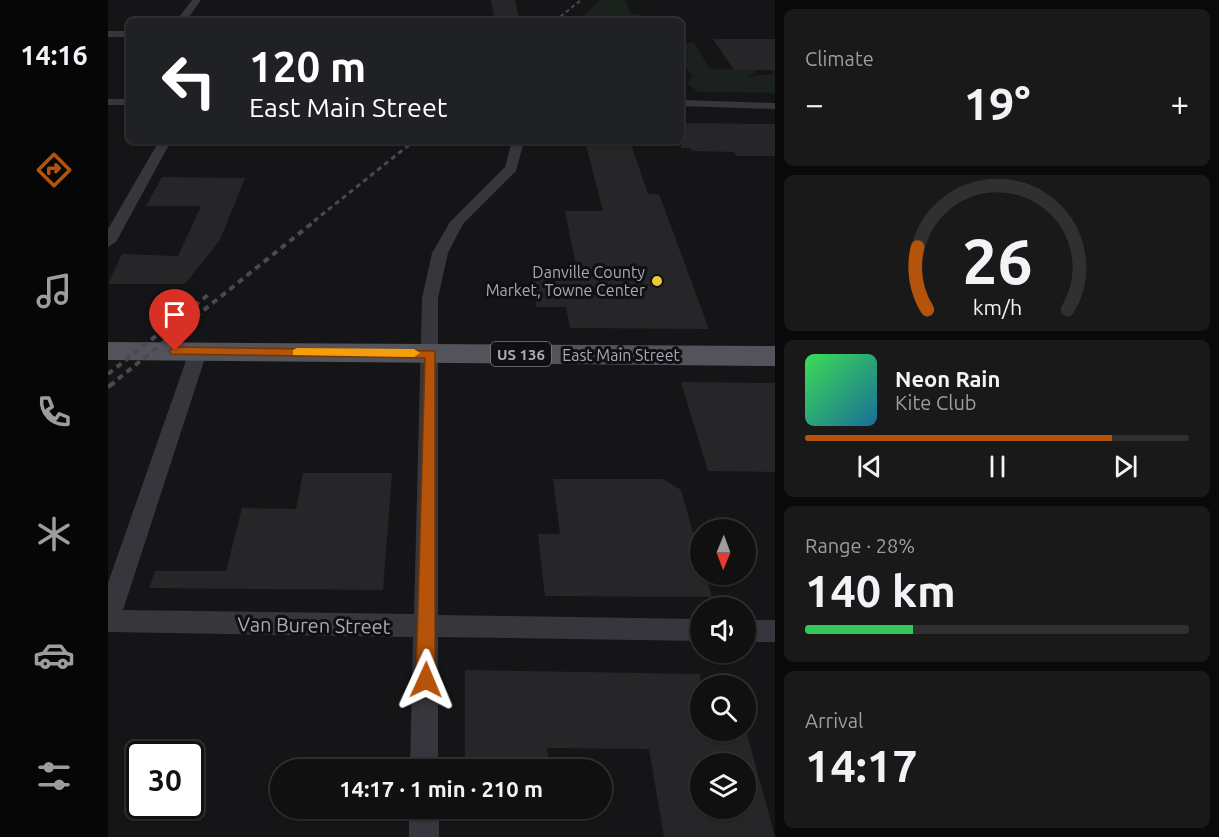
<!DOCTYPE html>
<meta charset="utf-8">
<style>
:root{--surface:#101011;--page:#19191a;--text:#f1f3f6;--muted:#9c9d9f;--line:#303031;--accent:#b45309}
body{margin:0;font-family:Ubuntu,sans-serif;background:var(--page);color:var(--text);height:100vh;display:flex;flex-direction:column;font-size:22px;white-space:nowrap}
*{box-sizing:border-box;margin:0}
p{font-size:20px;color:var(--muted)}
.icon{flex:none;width:33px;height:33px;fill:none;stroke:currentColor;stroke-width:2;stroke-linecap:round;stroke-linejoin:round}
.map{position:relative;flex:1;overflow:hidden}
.details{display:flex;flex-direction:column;gap:9px;padding:9px;background:#090909;width:444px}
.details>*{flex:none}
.guide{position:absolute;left:18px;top:18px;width:558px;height:126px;border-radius:9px;box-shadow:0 2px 4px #0004,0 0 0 2px var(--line);background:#202124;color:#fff;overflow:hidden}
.needle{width:39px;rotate:181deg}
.fabs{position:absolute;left:582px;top:519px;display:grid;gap:12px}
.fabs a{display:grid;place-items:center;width:66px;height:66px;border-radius:50%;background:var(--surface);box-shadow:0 2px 4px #0004,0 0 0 2px var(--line);font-size:30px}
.speed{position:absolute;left:18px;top:741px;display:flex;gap:12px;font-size:30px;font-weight:700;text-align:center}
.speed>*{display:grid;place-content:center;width:78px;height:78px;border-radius:50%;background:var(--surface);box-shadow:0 2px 4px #0004,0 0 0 2px var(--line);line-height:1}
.speed .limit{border:3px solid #111;border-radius:9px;background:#fff;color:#111}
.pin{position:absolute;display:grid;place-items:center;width:51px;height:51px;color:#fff;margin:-62px -26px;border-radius:50% 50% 50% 0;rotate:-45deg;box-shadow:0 0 6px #0007}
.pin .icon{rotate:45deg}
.me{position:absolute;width:66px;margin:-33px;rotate:1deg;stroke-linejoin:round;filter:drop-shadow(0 0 4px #0008)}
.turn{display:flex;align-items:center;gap:21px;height:126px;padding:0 24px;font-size:27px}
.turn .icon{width:78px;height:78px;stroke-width:2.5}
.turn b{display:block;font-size:42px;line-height:51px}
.big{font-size:45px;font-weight:700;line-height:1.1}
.details .widget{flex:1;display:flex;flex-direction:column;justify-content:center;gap:9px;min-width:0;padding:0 21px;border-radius:9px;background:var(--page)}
.details .dial{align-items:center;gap:0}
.dial svg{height:156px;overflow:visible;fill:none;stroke:var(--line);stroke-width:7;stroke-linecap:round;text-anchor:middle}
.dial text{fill:var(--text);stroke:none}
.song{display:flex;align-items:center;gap:18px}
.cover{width:72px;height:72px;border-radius:9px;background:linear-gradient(135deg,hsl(130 70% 55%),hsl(200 70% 35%))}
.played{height:6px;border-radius:3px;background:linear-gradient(90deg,var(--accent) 80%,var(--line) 80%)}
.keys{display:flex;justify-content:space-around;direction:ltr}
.heat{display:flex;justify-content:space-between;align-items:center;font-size:33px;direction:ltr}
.charge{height:9px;border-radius:4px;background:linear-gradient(90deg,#34c759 28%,var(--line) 0)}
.trip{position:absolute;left:162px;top:759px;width:342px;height:60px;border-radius:30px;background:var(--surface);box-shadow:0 2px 4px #0004,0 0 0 2px var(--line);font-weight:700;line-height:60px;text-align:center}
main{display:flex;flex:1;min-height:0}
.menu{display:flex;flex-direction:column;width:108px;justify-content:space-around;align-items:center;background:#060607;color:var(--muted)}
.menu .icon{width:42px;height:42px}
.menu .selected{color:var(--accent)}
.menu b{font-size:27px;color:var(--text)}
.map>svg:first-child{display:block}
</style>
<main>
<nav class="menu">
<b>14:16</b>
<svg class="icon selected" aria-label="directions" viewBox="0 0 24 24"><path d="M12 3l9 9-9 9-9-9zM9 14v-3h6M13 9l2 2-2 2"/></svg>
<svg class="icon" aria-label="music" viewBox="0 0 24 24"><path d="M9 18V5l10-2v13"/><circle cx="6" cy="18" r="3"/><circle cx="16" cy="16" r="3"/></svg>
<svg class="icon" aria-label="phone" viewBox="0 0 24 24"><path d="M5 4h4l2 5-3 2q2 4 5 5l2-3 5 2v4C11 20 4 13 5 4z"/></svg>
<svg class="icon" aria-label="climate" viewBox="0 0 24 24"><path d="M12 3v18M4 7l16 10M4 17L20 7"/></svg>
<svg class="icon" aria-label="car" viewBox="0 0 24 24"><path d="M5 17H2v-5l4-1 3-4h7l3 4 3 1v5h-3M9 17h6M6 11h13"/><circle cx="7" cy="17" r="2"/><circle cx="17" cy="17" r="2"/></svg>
<svg class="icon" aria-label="filters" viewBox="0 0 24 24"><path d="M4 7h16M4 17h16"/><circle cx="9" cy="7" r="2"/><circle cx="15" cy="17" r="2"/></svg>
</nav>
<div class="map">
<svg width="667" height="837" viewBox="0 0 667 837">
<rect width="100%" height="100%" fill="#151517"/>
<g fill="#1b221d">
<polygon points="492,0 517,0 523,14 534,14 529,21 471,21"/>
<polygon points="573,43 586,43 602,69 647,70 649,72 637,78 649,75 666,75 663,70 667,70 667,93 590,92 579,83 584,77 573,58"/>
</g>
<g fill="#262528" fill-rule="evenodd">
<polygon points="383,0 407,0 411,18 386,18"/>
<polygon points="605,39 667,39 667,70 626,70"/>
<polygon points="573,123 667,124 667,156 629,156 626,152 584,151 582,148 573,148"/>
<polygon points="498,141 522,141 540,194 551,194 601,329 462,328 458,307 428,307 424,271 469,271 457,211 495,211 478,145 499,145"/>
<polygon points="54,177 137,178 112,240 77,284 0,284 14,254 70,256 93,206 38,206"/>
<polygon points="573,382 667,383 667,472 600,471"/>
<polygon points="195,473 284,473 275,590 41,588 47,571 118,571 134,508 188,509"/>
<polygon points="445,479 555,479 573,490 592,557 592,574 598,574 604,597 437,596 430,534 452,534"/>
<path d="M 357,670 L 592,674 L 592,730 L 638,730 L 667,837 L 556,837 L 541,749 L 439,748 L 441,765 L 357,764 ZM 592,764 L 638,764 L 638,808 L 592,808 Z"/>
</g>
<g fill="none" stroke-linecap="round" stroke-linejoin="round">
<g fill="#36363c" fill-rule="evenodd">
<polygon points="84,0 93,0 78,21 68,21"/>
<rect x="0" y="31" width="21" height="6"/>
<rect x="0" y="99" width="21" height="6"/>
<polygon points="573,100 667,103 667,109 573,106"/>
<polygon points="51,141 63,141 8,242 0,247 0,229"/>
<polygon points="404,141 416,141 408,171 355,224 340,253 330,298 330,615 592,619 592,641 330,637 330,770 302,770 305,637 0,632 0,583 81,352 90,346 99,352 15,610 306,614 314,298 324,253 342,222 397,167"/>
<rect x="638" y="620" width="29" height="22"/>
<rect x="301" y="808" width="30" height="29"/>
</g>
<polygon fill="#52535b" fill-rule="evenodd" points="0,342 667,346 667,366 0,360"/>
<polyline stroke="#494a51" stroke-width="2" stroke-dasharray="4 3" stroke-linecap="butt" points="447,21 473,0"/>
<polyline stroke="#494a51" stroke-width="3" stroke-dasharray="5 4" stroke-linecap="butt" points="206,221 306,141"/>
<g stroke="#494a51" stroke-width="4" stroke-dasharray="6 5" stroke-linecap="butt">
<polyline points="0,374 100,295"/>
<polyline points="10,379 208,220"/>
</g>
<polyline stroke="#494a51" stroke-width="4.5" stroke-dasharray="8 7" stroke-linecap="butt" points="0,387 12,378"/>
</g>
<polygon fill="#b45309" stroke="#753606" stroke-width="1.5" points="67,347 327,351 327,680 324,687 318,689 311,687 308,680 317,358 63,354 61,351"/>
<polygon fill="#f59e0b" points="189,348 306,349 312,353 306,357 185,355 185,350"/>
<circle fill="#edc837" stroke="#101012" stroke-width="2" cx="549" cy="281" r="6"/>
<g text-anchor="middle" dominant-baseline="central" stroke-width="6" stroke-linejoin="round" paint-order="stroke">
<rect fill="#101012" stroke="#7a7c86" stroke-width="1.5" x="383" y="342" width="60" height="24" rx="4.5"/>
<g font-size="15" font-weight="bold" fill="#a7aab7">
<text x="413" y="354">US 136</text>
</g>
<g font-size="16" fill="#a7aab7" stroke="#101012" text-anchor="end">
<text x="537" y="272">Danville County<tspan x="537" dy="18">Market, Towne Center</tspan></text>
</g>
<g font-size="16" fill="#a7aab7" stroke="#101012">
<text x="513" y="355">East Main Street</text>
</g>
<g font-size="20" fill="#a7aab7" stroke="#101012">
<text transform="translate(206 625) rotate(1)">Van Buren Street</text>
</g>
</g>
</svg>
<div class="fabs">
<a><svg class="needle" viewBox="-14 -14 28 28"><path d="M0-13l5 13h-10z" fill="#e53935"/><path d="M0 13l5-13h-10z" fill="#9c9d9f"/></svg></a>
<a><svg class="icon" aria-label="sound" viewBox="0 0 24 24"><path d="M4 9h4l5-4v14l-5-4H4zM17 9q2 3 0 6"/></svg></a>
<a><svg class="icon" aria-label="search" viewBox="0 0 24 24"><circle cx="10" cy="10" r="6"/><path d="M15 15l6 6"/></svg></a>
<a><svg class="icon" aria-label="layers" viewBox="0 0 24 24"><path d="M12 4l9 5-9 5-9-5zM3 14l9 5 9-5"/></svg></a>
</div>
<div class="speed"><div class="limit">30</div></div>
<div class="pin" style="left:67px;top:351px;background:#d93025"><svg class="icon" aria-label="arrive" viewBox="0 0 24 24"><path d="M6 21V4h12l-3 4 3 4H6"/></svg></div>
<svg class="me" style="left:318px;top:680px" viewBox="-20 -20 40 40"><path d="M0-17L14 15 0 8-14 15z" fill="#b45309" stroke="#fff" stroke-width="4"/></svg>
<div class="trip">14:17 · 1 min · 210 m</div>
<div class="guide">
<div class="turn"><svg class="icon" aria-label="left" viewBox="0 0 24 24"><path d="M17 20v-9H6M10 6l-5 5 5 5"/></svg><div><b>120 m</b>East Main Street</div></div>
</div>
</div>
<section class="details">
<div class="widget"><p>Climate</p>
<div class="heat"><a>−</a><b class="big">19°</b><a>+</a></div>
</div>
<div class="widget dial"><svg viewBox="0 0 100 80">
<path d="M14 69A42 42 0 1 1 86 69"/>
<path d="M14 69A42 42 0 0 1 9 37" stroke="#b45309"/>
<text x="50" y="56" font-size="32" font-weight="700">26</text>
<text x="50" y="72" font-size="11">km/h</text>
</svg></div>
<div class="widget">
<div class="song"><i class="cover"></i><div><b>Neon Rain</b><p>Kite Club</p></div></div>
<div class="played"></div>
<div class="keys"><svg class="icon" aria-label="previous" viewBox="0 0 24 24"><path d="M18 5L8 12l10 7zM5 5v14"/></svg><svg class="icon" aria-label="pause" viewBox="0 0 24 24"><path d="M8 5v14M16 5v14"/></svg><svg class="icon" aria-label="next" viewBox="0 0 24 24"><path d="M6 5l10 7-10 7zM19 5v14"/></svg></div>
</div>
<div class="widget"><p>Range · 28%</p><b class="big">140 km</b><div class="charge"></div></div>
<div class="widget"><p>Arrival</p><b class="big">14:17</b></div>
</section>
</main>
